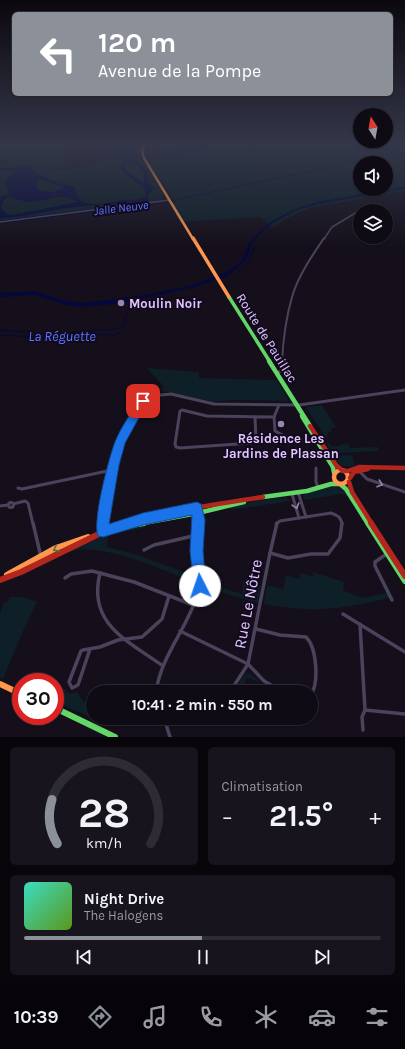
<!DOCTYPE html>
<html lang="fr">
<meta charset="utf-8">
<style>
:root{--surface:#0f0b14;--page:#18141d;--text:#f1f3f6;--muted:#9b9ba0;--line:#2f2b34;--accent:#8c9099}
body{margin:0;font-family:Karla,sans-serif;background:var(--page);color:var(--text);height:100vh;display:flex;flex-direction:column;font-size:15px;white-space:nowrap}
*{box-sizing:border-box;margin:0}
p{font-size:13px;color:var(--muted)}
.icon{flex:none;width:22px;height:22px;fill:none;stroke:currentColor;stroke-width:2;stroke-linecap:round;stroke-linejoin:round}
.map{position:relative;height:737px;overflow:hidden}
.sheet{display:flex;flex-direction:column;gap:10px;padding:10px;background:#08060b;flex:1}
.sheet>*{flex:none}
.hud{position:absolute;left:12px;top:12px;width:381px;height:84px;border-radius:6px;box-shadow:0 1px 3px #0004,0 0 0 1px var(--line);background:#8c9099;color:#fff;overflow:hidden}
.needle{width:26px;rotate:349deg}
.buttons{position:absolute;left:353px;top:108px;display:grid;gap:8px}
.buttons a{display:grid;place-items:center;width:40px;height:40px;border-radius:50%;background:var(--surface);box-shadow:0 1px 3px #0004,0 0 0 1px var(--line);font-size:20px}
.speed{position:absolute;left:12px;top:673px;display:flex;gap:8px;font-size:20px;font-weight:700;text-align:center}
.speed>*{display:grid;place-content:center;width:52px;height:52px;border-radius:50%;background:var(--surface);box-shadow:0 1px 3px #0004,0 0 0 1px var(--line);line-height:1}
.speed .limit{border:6px solid #d22;background:#fff;color:#111}
.pin{position:absolute;display:grid;place-items:center;width:34px;height:34px;color:#fff;margin:-17px;border-radius:8px;box-shadow:0 2px 6px #0006}
.me{position:absolute;width:44px;margin:-22px;rotate:356deg;stroke-linejoin:round;filter:drop-shadow(0 0 3px #0008)}
.turn{display:flex;align-items:center;gap:14px;height:84px;padding:0 20px;font-size:18px}
.turn .icon{width:52px;height:52px;stroke-width:2.5}
.turn b{display:block;font-size:28px;line-height:34px}
.big{font-size:30px;font-weight:700;line-height:1.1}
.sheet .widget{flex:1;display:flex;flex-direction:column;justify-content:center;gap:6px;min-width:0;padding:0 14px;border-radius:6px;background:var(--page)}
.sheet .dial{align-items:center;gap:0}
.dial svg{height:104px;overflow:visible;fill:none;stroke:var(--line);stroke-width:7;stroke-linecap:round;text-anchor:middle}
.dial text{fill:var(--text);stroke:none}
.song{display:flex;align-items:center;gap:12px}
.cover{width:48px;height:48px;border-radius:6px;background:linear-gradient(135deg,hsl(170 70% 55%),hsl(90 70% 35%))}
.played{height:4px;border-radius:2px;background:linear-gradient(90deg,var(--accent) 50%,var(--line) 50%)}
.keys{display:flex;justify-content:space-around;direction:ltr}
.heat{display:flex;justify-content:space-between;align-items:center;font-size:22px;direction:ltr}
.sheet .tiles{flex:1;display:grid;gap:10px;grid-template-columns:1fr 1fr}
.widget:last-child{grid-column:span 2}
.trip{position:absolute;left:86px;top:685px;width:232px;height:40px;border-radius:20px;background:var(--surface);box-shadow:0 1px 3px #0004,0 0 0 1px var(--line);font-weight:700;line-height:40px;text-align:center}
.menu{display:flex;height:64px;justify-content:space-around;align-items:center;background:#060408;color:var(--muted)}
.menu .icon{width:28px;height:28px}
.menu .selected{color:var(--accent)}
.menu b{font-size:18px;color:var(--text)}
.map>svg:first-child{display:block}
</style>
<div class="map">
<svg width="405" height="737" viewBox="0 0 405 737">
<rect width="100%" height="100%" fill="#140f1a"/>
<g fill="#0e1f27" fill-rule="evenodd">
<polygon points="0,145 66,145 65,169 79,167 106,158 104,155 140,148 140,155 164,197 157,201 0,222 0,165 9,161 0,160"/>
<polygon points="102,145 115,147 129,146 131,148 105,154 103,153 100,146"/>
<path d="M 159,145 L 405,145 L 405,191 L 309,208 L 288,218 L 272,228 L 261,217 L 180,222 L 170,203 L 175,202 L 143,151 L 158,147 ZM 360,163 L 386,163 L 386,189 L 360,189 Z"/>
<polygon points="147,368 199,372 199,378 277,380 289,401 234,400 214,402 162,391 163,386"/>
<polygon points="322,405 336,427 331,429 331,432 328,433 327,438 323,434 306,407"/>
<polygon points="328,442 331,446 338,446 347,443 350,448 378,447 379,451 339,453 332,452 326,443"/>
<path d="M 352,455 L 355,465 C 344,469 339,466 334,456 Z"/>
<polygon points="335,485 344,488 350,496 347,496 342,494 304,500 303,496 305,494"/>
<polygon points="286,497 291,501 231,510 231,508 251,502"/>
<path d="M 140,526 L 147,527 L 108,535 L 107,547 L 138,555 L 197,577 L 198,584 C 165,571 112,546 77,550 C 67,551 50,562 41,566 L 40,564 C 73,549 104,530 140,526 Z"/>
<path d="M 313,572 L 344,582 L 343,590 L 361,598 L 388,593 L 390,598 C 374,601 359,605 344,607 C 317,611 290,609 264,604 L 267,585 L 283,589 L 286,575 L 299,579 L 301,573 L 313,577 Z"/>
<polygon points="244,581 260,586 258,603 203,587 204,582 242,594"/>
<polygon points="9,597 22,597 37,602 24,629 3,679 0,677 0,614 4,602 8,602"/>
<polygon points="247,673 252,675 260,682 247,678 240,692 235,692 242,678"/>
<polygon points="55,686 63,688 70,694 77,692 89,709 88,716 55,702"/>
</g>
<g fill="#05083a" fill-rule="evenodd">
<path d="M 207,145 L 183,153 L 137,158 L 138,162 L 148,171 L 147,181 L 154,188 L 148,195 L 149,201 C 128,206 106,204 85,206 C 57,208 29,217 0,218 L 0,197 L 9,194 L 8,188 L 4,183 L 13,171 L 0,171 L 0,167 C 12,170 20,164 30,166 L 38,174 L 58,183 L 76,187 C 74,191 76,191 77,195 C 80,210 113,202 123,200 C 131,199 138,201 145,197 L 146,194 L 144,188 L 121,170 L 122,163 L 131,157 L 110,158 L 133,153 L 139,156 L 178,152 ZM 130,161 L 133,161 L 144,173 L 144,183 L 126,171 L 124,167 ZM 38,179 L 64,187 L 54,192 L 39,191 L 37,189 ZM 8,197 C 16,198 23,202 30,202 C 46,202 62,191 77,202 L 13,215 L 6,214 L 1,208 L 3,201 Z"/>
<polygon points="405,187 405,189 398,190 319,204 294,211 273,223 259,235 252,244 247,258 235,270 225,277 195,287 122,303 81,307 67,305 35,295 0,297 0,293 34,291 62,300 83,303 145,295 189,286 224,273 236,266 242,260 249,243 257,234 269,223 293,210 320,201"/>
</g>
<g fill="none" stroke-linecap="round" stroke-linejoin="round">
<g stroke="#05083a" stroke-width="1">
<path d="M 351,145 C 355,151 362,151 369,149"/>
<polyline points="366,145 370,148"/>
<polyline points="191,151 208,145"/>
<polyline points="375,159 405,153"/>
<polyline points="369,160 373,159"/>
<polyline points="44,170 86,167 111,158"/>
<polyline points="0,221 133,204"/>
<polyline points="0,223 156,204 385,155 387,154 385,150 393,150 394,146 397,145"/>
<polyline points="238,272 248,262 255,246 271,229"/>
<polyline points="0,330 52,334 116,329 124,326 125,317 134,301 137,300"/>
<polyline points="0,335 57,338 86,335 114,335 123,332"/>
</g>
<g stroke="#4b425b" stroke-width="1.5">
<polyline points="0,222 170,200"/>
<polyline points="324,239 332,227 362,209"/>
</g>
<path stroke="#4b425b" stroke-width="2" d="M 282,362 C 283,341 286,318 292,297 C 298,276 312,256 324,238"/>
<g stroke="#4b425b" stroke-width="3">
<polyline points="277,373 281,371 282,361"/>
<polyline points="255,417 256,441 252,443 180,448 176,447 175,444 180,411 182,410 207,416 274,417 279,405"/>
<polyline points="274,417 275,431 292,440"/>
<polyline points="296,449 300,452 324,451"/>
<polyline points="316,468 316,482 318,487"/>
<polyline points="359,471 367,479 405,492"/>
<polyline points="18,488 22,489 112,470"/>
<polyline points="298,492 306,517"/>
<polyline points="292,494 299,518"/>
<circle cx="11" cy="505" r="2.5"/>
<polyline points="13,504 25,501 28,503 33,524"/>
<polyline points="0,506 8,505"/>
<polyline points="197,508 198,524"/>
<polyline points="103,524 113,465 120,442 143,401 151,396 171,394 214,404 299,405 405,390"/>
<path d="M 276,524 L 280,521 L 331,513 C 337,515 341,517 342,524"/>
</g>
<g stroke="#4b425b" stroke-width="3.5">
<polyline points="33,523 41,557"/>
<polyline points="103,523 103,532"/>
<polyline points="144,550 154,545 197,535"/>
<polyline points="270,553 288,558 311,554 328,554 340,538 342,523"/>
<polyline points="270,553 277,523"/>
<polyline points="388,553 375,562 375,566 392,600"/>
<path d="M 100,573 C 87,624 128,641 163,666"/>
<polyline points="65,578 71,574 92,571 134,582 193,605"/>
<polyline points="343,614 405,652"/>
<polyline points="360,624 365,710 362,717 363,730"/>
<path d="M 256,629 L 280,635 L 306,637 C 317,648 319,682 311,695"/>
<polyline points="180,631 248,664 270,553"/>
<polyline points="90,649 78,685 72,688 69,682 81,651 83,650 100,647 118,640 142,637 162,619 169,596"/>
<path d="M 156,692 C 161,656 186,630 197,596 C 202,581 198,569 197,554 C 196,543 198,533 198,523"/>
<polyline points="230,692 248,664 264,681 283,692"/>
<polyline points="365,710 405,714"/>
<polyline points="164,718 170,737"/>
<polyline points="286,718 292,720 296,718"/>
</g>
<polyline stroke="#63d668" stroke-width="3.5" points="229,297 270,362"/>
<g stroke="#63d668" stroke-width="4.5">
<polyline points="269,361 310,426"/>
<polyline points="302,416 333,467 334,473"/>
<polyline points="263,497 307,491 331,484 340,484 346,489 368,524"/>
<polyline points="138,524 198,513 244,502"/>
</g>
<g stroke="#63d668" stroke-width="6">
<polyline points="368,523 405,581"/>
<polyline points="131,525 144,523"/>
<polyline points="55,708 115,737"/>
</g>
<polyline stroke="#ff974d" stroke-width="2.5" points="145,145 142,150 144,158 193,239"/>
<polyline stroke="#ff974d" stroke-width="3.5" points="193,238 229,297"/>
<circle stroke="#ff974d" stroke-width="4.5" cx="341" cy="477" r="7"/>
<g stroke="#ff974d" stroke-width="6">
<polyline points="7,575 56,548 88,537"/>
<polyline points="0,684 21,694"/>
</g>
<g stroke="#b3261e" stroke-width="4.5">
<polyline points="310,426 336,465 343,471 348,471 359,467 405,468"/>
<polyline points="350,478 354,472 368,469"/>
<polyline points="349,482 352,492 372,524"/>
<path d="M 128,524 C 172,510 218,504 263,497"/>
</g>
<g stroke="#b3261e" stroke-width="6">
<polyline points="371,523 405,576"/>
<polyline points="0,580 21,572 103,532 132,523"/>
</g>
</g>
<defs><path id="oneway-chevron" d="M-2-3.5L2.5 0L-2 3.5" fill="none" stroke-width="1.6" stroke-linecap="round" stroke-linejoin="round"/></defs>
<g stroke="#9685ad">
<use href="#oneway-chevron" transform="translate(380 484) rotate(19)"/>
<use href="#oneway-chevron" transform="translate(296 506) rotate(73)"/>
</g>
<use stroke="#3f7a47" href="#oneway-chevron" transform="translate(56 549) rotate(154)"/>
<linearGradient id="sky" x2="0" y2="1"><stop stop-color="#0b080e"/><stop offset="0.58" stop-color="#343749"/><stop offset="1" stop-color="#343749" stop-opacity="0"/></linearGradient>
<rect width="405" height="248" fill="url(#sky)"/>
<path fill="#1a73e8" stroke="#114b97" d="M 143,397 L 147,398 L 148,401 L 125,443 L 119,465 L 109,524 L 143,513 L 197,502 L 201,504 L 205,520 L 203,551 L 206,586 L 205,590 L 200,592 L 195,590 L 194,586 L 190,551 L 192,515 L 143,525 L 103,537 L 98,536 C 92,521 109,458 115,442 C 121,427 132,412 140,398 Z"/>
<g fill="#9987af" stroke="#140a1f" stroke-width="1.5">
<circle cx="121" cy="303" r="4"/>
<circle cx="281" cy="424" r="4"/>
</g>
<g text-anchor="middle" dominant-baseline="central" stroke-width="4" stroke-linejoin="round" paint-order="stroke">
<g font-size="12" font-style="italic" fill="#567aff" stroke="#140a1f">
<text transform="translate(121 208) rotate(-7)">Jalle Neuve</text>
</g>
<g font-size="13" font-weight="bold" fill="#e0c8ff" stroke="#140a1f" text-anchor="start">
<text x="129" y="303">Moulin Noir</text>
<text x="281" y="438" text-anchor="middle">Résidence Les<tspan x="281" dy="15">Jardins de Plassan</tspan></text>
</g>
<g font-size="13" fill="#e0c8ff" stroke="#140a1f">
<text transform="translate(267 338) rotate(58)">Route de Pauillac</text>
</g>
<g font-size="14" font-style="italic" fill="#567aff" stroke="#140a1f">
<text x="62" y="336">La Réguette</text>
</g>
<g font-size="16" fill="#e0c8ff" stroke="#140a1f">
<text transform="translate(248 604) rotate(-79)">Rue Le Nôtre</text>
</g>
</g>
</svg>
<div class="buttons">
<a><svg class="needle" viewBox="-14 -14 28 28"><path d="M0-13l5 13h-10z" fill="#e53935"/><path d="M0 13l5-13h-10z" fill="#9b9ba0"/></svg></a>
<a><svg class="icon" aria-label="sound" viewBox="0 0 24 24"><path d="M4 9h4l5-4v14l-5-4H4zM17 9q2 3 0 6"/></svg></a>
<a><svg class="icon" aria-label="layers" viewBox="0 0 24 24"><path d="M12 4l9 5-9 5-9-5zM3 14l9 5 9-5"/></svg></a>
</div>
<div class="speed"><div class="limit">30</div></div>
<div class="pin" style="left:143px;top:401px;background:#d93025"><svg class="icon" aria-label="arrive" viewBox="0 0 24 24"><path d="M6 21V4h12l-3 4 3 4H6"/></svg></div>
<svg class="me" style="left:200px;top:586px" viewBox="-20 -20 40 40"><circle r="19" fill="#fff"/><path d="M0-13L10 11 0 6-10 11z" fill="#1a73e8"/></svg>
<div class="trip">10:41 · 2 min · 550 m</div>
<div class="hud">
<div class="turn"><svg class="icon" aria-label="left" viewBox="0 0 24 24"><path d="M17 20v-9H6M10 6l-5 5 5 5"/></svg><div><b>120 m</b>Avenue de la Pompe</div></div>
</div>
</div>
<section class="sheet">
<div class="tiles">
<div class="widget dial"><svg viewBox="0 0 100 80">
<path d="M14 69A42 42 0 1 1 86 69"/>
<path d="M14 69A42 42 0 0 1 10 35" stroke="#8c9099"/>
<text x="50" y="56" font-size="32" font-weight="700">28</text>
<text x="50" y="72" font-size="11">km/h</text>
</svg></div>
<div class="widget"><p>Climatisation</p>
<div class="heat"><a>−</a><b class="big">21.5°</b><a>+</a></div>
</div>
<div class="widget">
<div class="song"><i class="cover"></i><div><b>Night Drive</b><p>The Halogens</p></div></div>
<div class="played"></div>
<div class="keys"><svg class="icon" aria-label="previous" viewBox="0 0 24 24"><path d="M18 5L8 12l10 7zM5 5v14"/></svg><svg class="icon" aria-label="pause" viewBox="0 0 24 24"><path d="M8 5v14M16 5v14"/></svg><svg class="icon" aria-label="next" viewBox="0 0 24 24"><path d="M6 5l10 7-10 7zM19 5v14"/></svg></div>
</div>
</div>
</section>
<nav class="menu">
<b>10:39</b>
<svg class="icon selected" aria-label="directions" viewBox="0 0 24 24"><path d="M12 3l9 9-9 9-9-9zM9 14v-3h6M13 9l2 2-2 2"/></svg>
<svg class="icon" aria-label="music" viewBox="0 0 24 24"><path d="M9 18V5l10-2v13"/><circle cx="6" cy="18" r="3"/><circle cx="16" cy="16" r="3"/></svg>
<svg class="icon" aria-label="phone" viewBox="0 0 24 24"><path d="M5 4h4l2 5-3 2q2 4 5 5l2-3 5 2v4C11 20 4 13 5 4z"/></svg>
<svg class="icon" aria-label="climate" viewBox="0 0 24 24"><path d="M12 3v18M4 7l16 10M4 17L20 7"/></svg>
<svg class="icon" aria-label="car" viewBox="0 0 24 24"><path d="M5 17H2v-5l4-1 3-4h7l3 4 3 1v5h-3M9 17h6M6 11h13"/><circle cx="7" cy="17" r="2"/><circle cx="17" cy="17" r="2"/></svg>
<svg class="icon" aria-label="filters" viewBox="0 0 24 24"><path d="M4 7h16M4 17h16"/><circle cx="9" cy="7" r="2"/><circle cx="15" cy="17" r="2"/></svg>
</nav>
